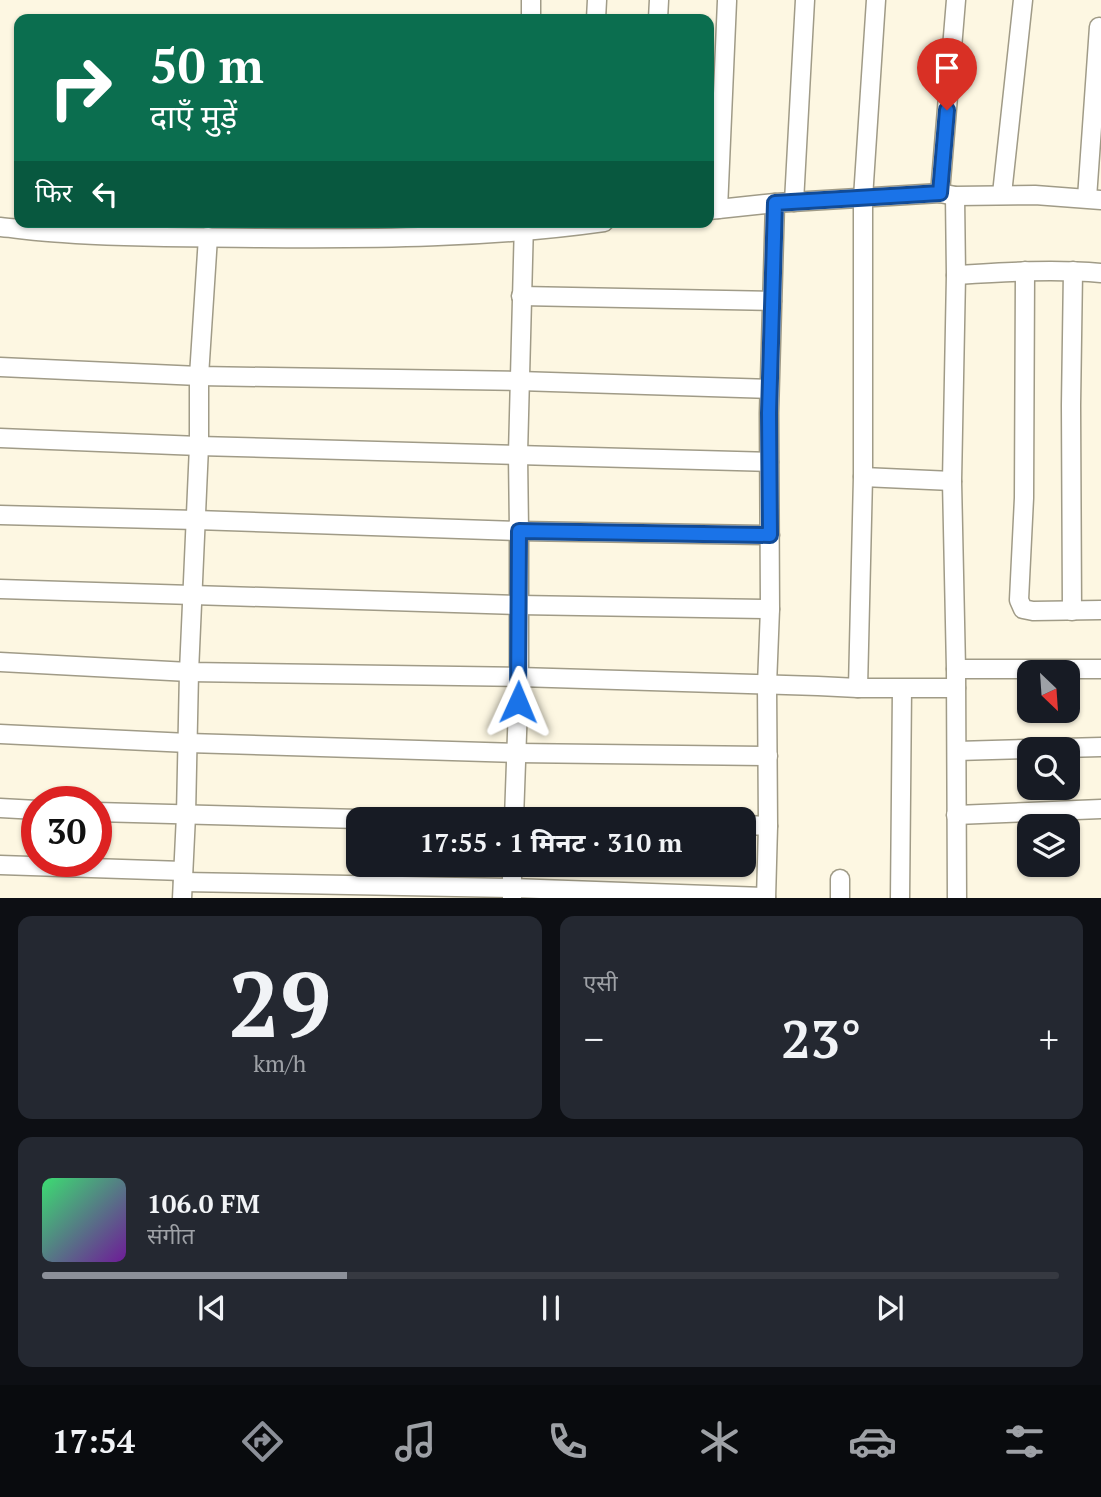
<!DOCTYPE html>
<html lang="hi">
<meta charset="utf-8">
<style>
:root{--surface:#171b24;--page:#242831;--text:#f1f3f6;--muted:#9ea1a6;--line:#363941;--accent:#8c9099}
body{margin:0;font-family:"PT Serif","Noto Sans Devanagari",serif;background:var(--page);color:var(--text);height:100vh;display:flex;flex-direction:column;font-size:26px;white-space:nowrap}
*{box-sizing:border-box;margin:0}
p{font-size:23px;color:var(--muted)}
.icon{flex:none;width:38px;height:38px;fill:none;stroke:currentColor;stroke-width:2;stroke-linecap:round;stroke-linejoin:round}
.map{position:relative;height:898px;overflow:hidden}
.drawer{display:flex;flex-direction:column;gap:18px;padding:18px;background:#0d0f14;flex:1}
.drawer>*{flex:none}
.hud{position:absolute;left:14px;top:14px;width:700px;height:214px;border-radius:14px;box-shadow:0 2px 5px #0004;background:#0b6e4f;color:#fff;overflow:hidden}
.needle{width:46px;rotate:155deg}
.controls{position:absolute;left:1017px;top:660px;display:grid;gap:14px}
.controls a{display:grid;place-items:center;width:63px;height:63px;border-radius:14px;background:var(--surface);box-shadow:0 2px 5px #0004;font-size:35px}
.speed{position:absolute;left:21px;top:786px;display:flex;gap:14px;font-size:35px;font-weight:700;text-align:center}
.speed>*{display:grid;place-content:center;width:91px;height:91px;border-radius:50%;background:var(--surface);box-shadow:0 2px 5px #0004;line-height:1}
.speed .limit{border:10px solid #d22;background:#fff;color:#111}
.pin{position:absolute;display:grid;place-items:center;width:60px;height:60px;color:#fff;margin:-72px -30px;border-radius:50% 50% 50% 0;rotate:-45deg;box-shadow:0 0 7px #0007}
.pin .icon{rotate:45deg}
.me{position:absolute;width:77px;margin:-38px;rotate:1deg;stroke-linejoin:round;filter:drop-shadow(0 0 5px #0008)}
.turn{display:flex;align-items:center;gap:24px;height:147px;padding:0 21px;font-size:32px}
.turn .icon{width:91px;height:91px;stroke-width:2.5}
.turn b{display:block;font-size:49px;line-height:60px}
.then{display:flex;align-items:center;height:66px;padding:0 21px;background:#0003;gap:14px;font-size:26px}
.big{font-size:52px;font-weight:700;line-height:1.1}
.drawer .widget{flex:1;display:flex;flex-direction:column;justify-content:center;gap:10px;min-width:0;padding:0 24px;border-radius:14px;background:var(--page)}
.drawer .dial{align-items:center;gap:0}
.dial b{font-size:91px;line-height:1}
.song{display:flex;align-items:center;gap:21px}
.cover{width:84px;height:84px;border-radius:10px;background:linear-gradient(135deg,hsl(140 70% 55%),hsl(280 70% 35%))}
.played{height:7px;border-radius:4px;background:linear-gradient(90deg,var(--accent) 30%,var(--line) 30%)}
.keys{display:flex;justify-content:space-around;direction:ltr}
.heat{display:flex;justify-content:space-between;align-items:center;font-size:38px;direction:ltr}
.drawer .tiles{flex:1;display:grid;gap:18px;grid-template-columns:1fr 1fr}
.widget:last-child{grid-column:span 2}
.trip{position:absolute;left:346px;top:807px;width:410px;height:70px;border-radius:14px;background:var(--surface);box-shadow:0 2px 5px #0004;font-weight:700;line-height:70px;text-align:center}
.tabs{display:flex;height:112px;justify-content:space-around;align-items:center;background:#090b0e;color:var(--muted)}
.tabs .icon{width:49px;height:49px}
.tabs .on{color:var(--accent)}
.tabs b{font-size:32px;color:var(--text)}
.map>svg:first-child{display:block}
</style>
<div class="map">
<svg width="1101" height="899" viewBox="0 0 1101 899">
<rect width="100%" height="100%" fill="#fdf7e2"/>
<g fill="none" stroke-linecap="round" stroke-linejoin="round">
<g stroke="#a09b87" stroke-width="21">
<g id="minor">
<polyline points="531,19 531,0"/>
<polyline points="596,19 597,0"/>
<polyline points="658,19 659,0"/>
<polyline points="940,193 956,0"/>
<polyline points="1002,194 1023,0"/>
<polyline points="955,196 956,275 952,481 956,669 957,899"/>
<polyline points="1087,198 1099,27"/>
<polyline points="794,202 805,0"/>
<polyline points="718,209 727,1"/>
<polyline points="709,210 775,203 940,193 955,196 1035,195 1101,200"/>
<path d="M 0,227 C 21,229 42,232 63,233 C 129,238 194,237 260,238 C 375,239 490,238 604,222"/>
<polyline points="1025,271 1024,498 1019,600 1023,609 1033,611 1101,610"/>
<path d="M 956,275 C 1005,272 1053,269 1101,273"/>
<polyline points="521,296 772,301"/>
<polyline points="0,367 199,376 519,381 769,389"/>
<polyline points="0,438 199,446 769,462"/>
<polyline points="863,477 952,481"/>
<polyline points="0,515 196,520 519,531 770,535"/>
<polyline points="0,589 519,605 770,609"/>
<polyline points="1072,611 1071,405 1073,271"/>
<polyline points="0,662 189,672 519,677 818,686 858,688 956,688"/>
<polyline points="956,669 1101,669"/>
<polyline points="858,688 863,477 863,198 876,0"/>
<polyline points="0,734 188,743 517,753 768,756"/>
<polyline points="957,751 1101,747"/>
<polyline points="0,808 37,810"/>
<polyline points="96,812 359,819"/>
<polyline points="956,815 1101,809"/>
<polyline points="514,819 519,677 519,531 518,454 524,222"/>
<polyline points="744,825 768,826"/>
<polyline points="0,865 183,871"/>
<polyline points="183,882 512,888 766,897"/>
<polyline points="182,899 186,815 189,672 199,446 199,376 208,237"/>
<polyline points="512,899 512,864"/>
<polyline points="766,899 768,826 767,685 770,609 769,413 775,203"/>
<polyline points="840,899 840,879"/>
<polyline points="900,899 902,689"/>
</g>
</g>
<use href="#minor" stroke="#fff" stroke-width="18"/>
</g>
<g fill="none" stroke-linecap="round" stroke-linejoin="round">
<g stroke="#114b97" stroke-width="18">
<polyline id="route" points="518,702 519,531 770,535 769,413 775,203 940,193 947,110"/>
</g>
<use href="#route" stroke="#1a73e8" stroke-width="12"/>
</g>
</svg>
<div class="controls">
<a><svg class="needle" viewBox="-14 -14 28 28"><path d="M0-13l5 13h-10z" fill="#e53935"/><path d="M0 13l5-13h-10z" fill="#9ea1a6"/></svg></a>
<a><svg class="icon" aria-label="search" viewBox="0 0 24 24"><circle cx="10" cy="10" r="6"/><path d="M15 15l6 6"/></svg></a>
<a><svg class="icon" aria-label="layers" viewBox="0 0 24 24"><path d="M12 4l9 5-9 5-9-5zM3 14l9 5 9-5"/></svg></a>
</div>
<div class="speed"><div class="limit">30</div></div>
<div class="pin" style="left:947px;top:110px;background:#d93025"><svg class="icon" aria-label="arrive" viewBox="0 0 24 24"><path d="M6 21V4h12l-3 4 3 4H6"/></svg></div>
<svg class="me" style="left:518px;top:702px" viewBox="-20 -20 40 40"><path d="M0-17L14 15 0 8-14 15z" fill="#1a73e8" stroke="#fff" stroke-width="4"/></svg>
<div class="trip">17:55 · 1 मिनट · 310 m</div>
<div class="hud">
<div class="turn"><svg class="icon" aria-label="right" viewBox="0 0 24 24"><path d="M7 20v-9h11M14 6l5 5-5 5"/></svg><div><b>50 m</b>दाएँ मुड़ें</div></div>
<div class="then">फिर<svg class="icon" aria-label="left" viewBox="0 0 24 24"><path d="M17 20v-9H6M10 6l-5 5 5 5"/></svg></div>
</div>
</div>
<section class="drawer">
<div class="tiles">
<div class="widget dial"><b>29</b><p>km/h</p></div>
<div class="widget"><p>एसी</p>
<div class="heat"><a>−</a><b class="big">23°</b><a>+</a></div>
</div>
<div class="widget">
<div class="song"><i class="cover"></i><div><b>106.0 FM</b><p>संगीत</p></div></div>
<div class="played"></div>
<div class="keys"><svg class="icon" aria-label="previous" viewBox="0 0 24 24"><path d="M18 5L8 12l10 7zM5 5v14"/></svg><svg class="icon" aria-label="pause" viewBox="0 0 24 24"><path d="M8 5v14M16 5v14"/></svg><svg class="icon" aria-label="next" viewBox="0 0 24 24"><path d="M6 5l10 7-10 7zM19 5v14"/></svg></div>
</div>
</div>
</section>
<nav class="tabs">
<b>17:54</b>
<svg class="icon on" aria-label="directions" viewBox="0 0 24 24"><path d="M12 3l9 9-9 9-9-9zM9 14v-3h6M13 9l2 2-2 2"/></svg>
<svg class="icon" aria-label="music" viewBox="0 0 24 24"><path d="M9 18V5l10-2v13"/><circle cx="6" cy="18" r="3"/><circle cx="16" cy="16" r="3"/></svg>
<svg class="icon" aria-label="phone" viewBox="0 0 24 24"><path d="M5 4h4l2 5-3 2q2 4 5 5l2-3 5 2v4C11 20 4 13 5 4z"/></svg>
<svg class="icon" aria-label="climate" viewBox="0 0 24 24"><path d="M12 3v18M4 7l16 10M4 17L20 7"/></svg>
<svg class="icon" aria-label="car" viewBox="0 0 24 24"><path d="M5 17H2v-5l4-1 3-4h7l3 4 3 1v5h-3M9 17h6M6 11h13"/><circle cx="7" cy="17" r="2"/><circle cx="17" cy="17" r="2"/></svg>
<svg class="icon" aria-label="filters" viewBox="0 0 24 24"><path d="M4 7h16M4 17h16"/><circle cx="9" cy="7" r="2"/><circle cx="15" cy="17" r="2"/></svg>
</nav>
